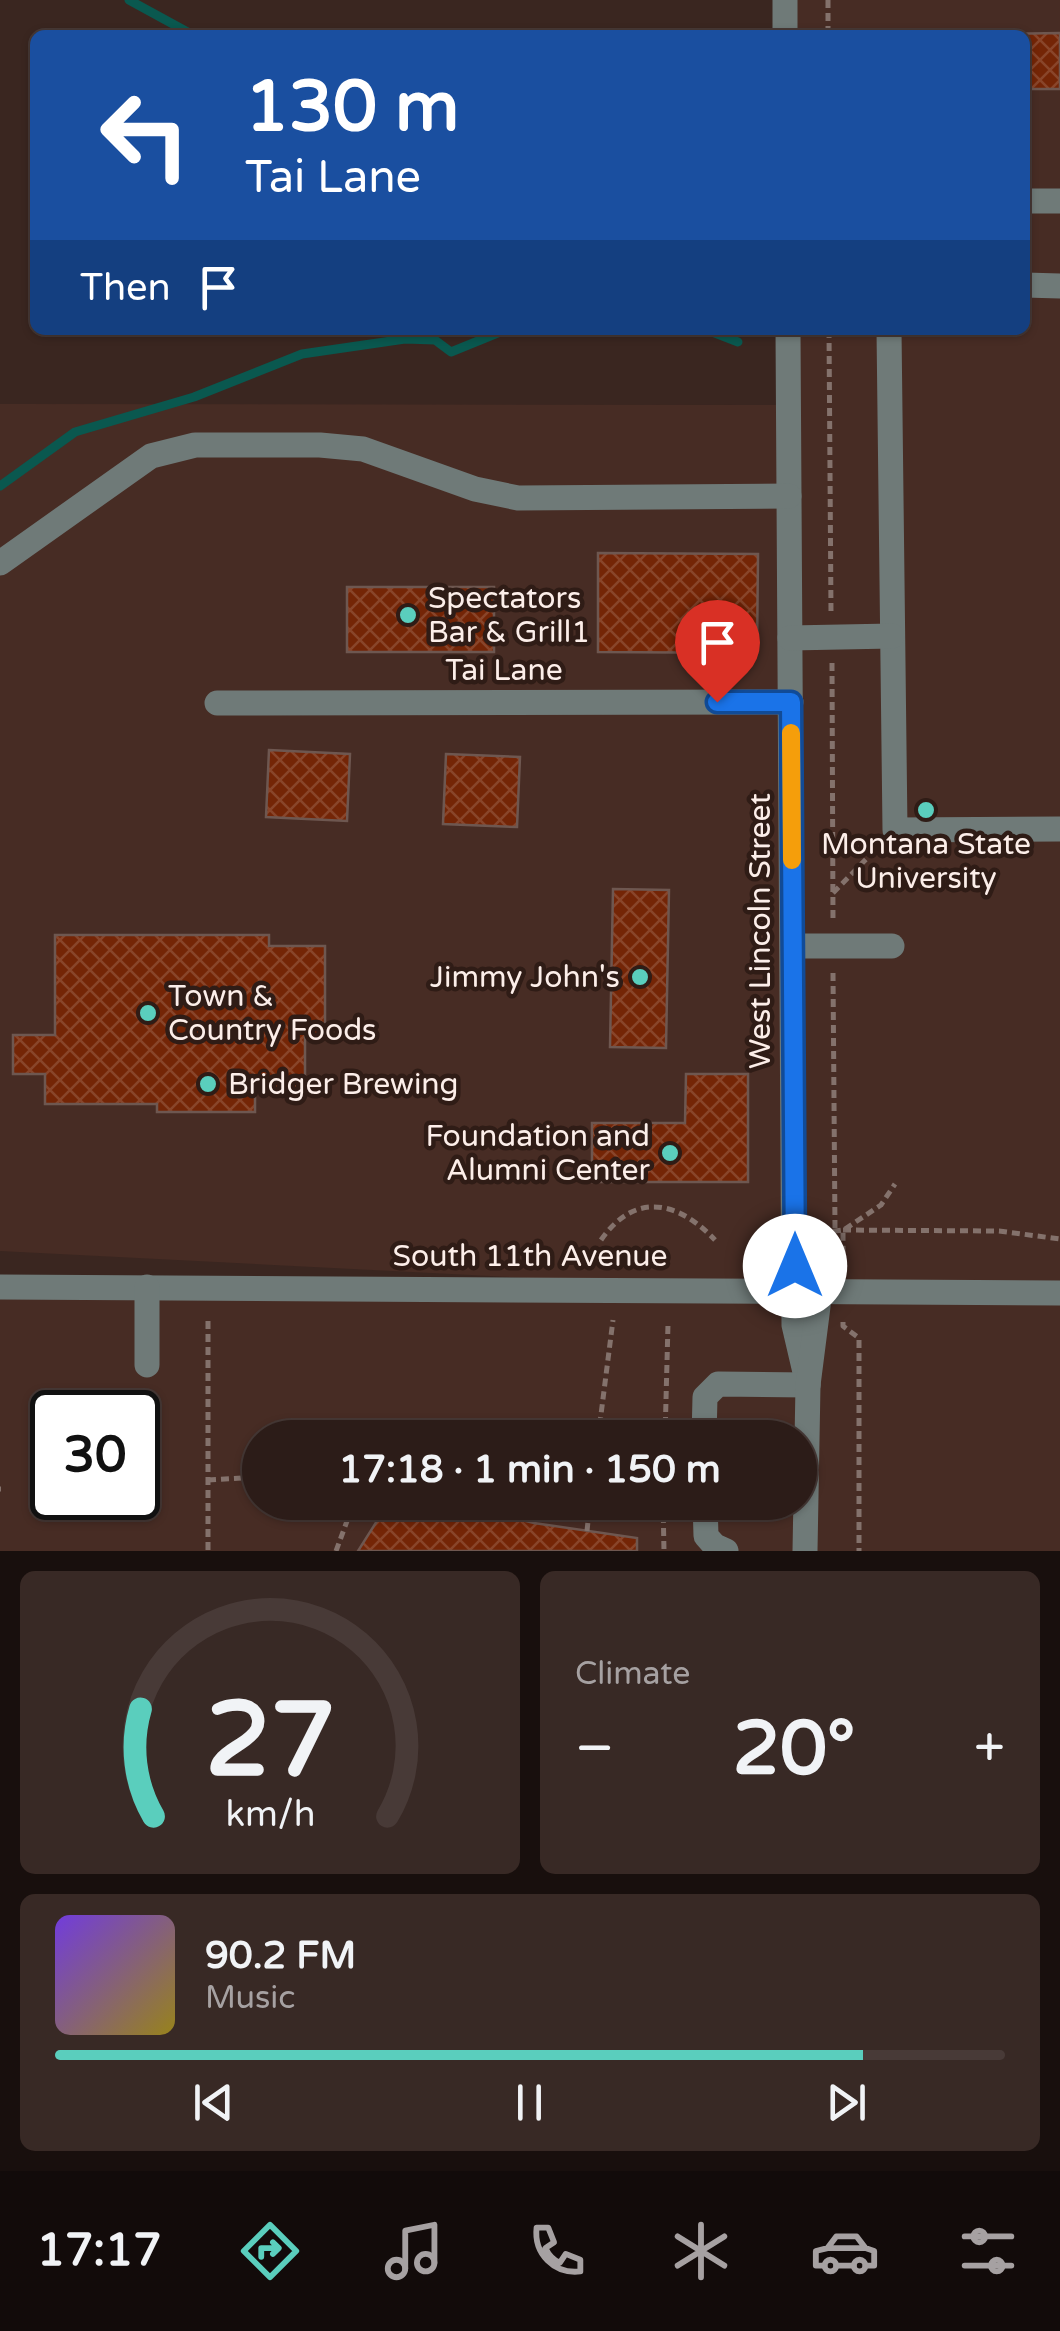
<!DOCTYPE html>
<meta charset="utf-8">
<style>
:root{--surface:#2c1c18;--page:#382925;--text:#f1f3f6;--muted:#a6a1a2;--line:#483a37;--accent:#5acebd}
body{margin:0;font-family:"Varela Round",sans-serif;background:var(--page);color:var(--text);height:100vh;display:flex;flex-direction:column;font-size:38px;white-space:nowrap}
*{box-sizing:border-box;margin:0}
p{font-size:32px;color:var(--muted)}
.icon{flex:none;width:55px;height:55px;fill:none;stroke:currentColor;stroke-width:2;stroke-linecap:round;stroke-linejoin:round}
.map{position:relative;height:1551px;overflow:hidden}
.drawer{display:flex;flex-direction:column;gap:20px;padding:20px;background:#180f0d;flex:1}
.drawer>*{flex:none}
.banner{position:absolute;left:30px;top:30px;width:1000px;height:305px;border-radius:15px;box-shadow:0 2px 8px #0004,0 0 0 2px var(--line);background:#1a4fa0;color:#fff;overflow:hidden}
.speed{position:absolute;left:30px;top:1390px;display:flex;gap:20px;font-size:50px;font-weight:700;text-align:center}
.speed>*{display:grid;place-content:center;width:130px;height:130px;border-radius:50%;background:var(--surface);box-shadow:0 2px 8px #0004,0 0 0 2px var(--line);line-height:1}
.speed .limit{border:5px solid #111;border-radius:15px;background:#fff;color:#111}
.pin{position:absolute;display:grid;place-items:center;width:85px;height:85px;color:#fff;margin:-102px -42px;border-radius:50% 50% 50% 0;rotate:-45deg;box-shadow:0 0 10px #0007}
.pin .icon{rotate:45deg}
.me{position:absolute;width:110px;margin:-55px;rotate:0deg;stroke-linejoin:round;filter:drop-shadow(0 0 8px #0008)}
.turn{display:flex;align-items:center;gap:35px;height:210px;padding:0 50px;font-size:45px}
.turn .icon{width:130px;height:130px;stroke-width:2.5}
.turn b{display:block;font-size:70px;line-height:85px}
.then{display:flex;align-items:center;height:95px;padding:0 50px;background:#0003;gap:20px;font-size:38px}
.big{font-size:75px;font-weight:700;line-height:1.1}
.drawer .widget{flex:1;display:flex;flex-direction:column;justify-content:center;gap:15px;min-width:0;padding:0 35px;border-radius:15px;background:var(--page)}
.drawer .dial{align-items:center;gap:0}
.dial svg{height:260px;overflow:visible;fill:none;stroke:var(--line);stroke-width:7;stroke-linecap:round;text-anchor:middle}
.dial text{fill:var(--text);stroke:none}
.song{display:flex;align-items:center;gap:30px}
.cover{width:120px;height:120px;border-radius:15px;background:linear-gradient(135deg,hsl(260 70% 55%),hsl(50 70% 35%))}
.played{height:10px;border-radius:5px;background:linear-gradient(90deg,var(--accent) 85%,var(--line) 85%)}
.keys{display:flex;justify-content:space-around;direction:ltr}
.heat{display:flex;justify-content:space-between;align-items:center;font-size:55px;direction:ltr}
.drawer .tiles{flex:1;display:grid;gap:20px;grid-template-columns:1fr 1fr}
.widget:last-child{grid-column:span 2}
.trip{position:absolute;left:242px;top:1420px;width:575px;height:100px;border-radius:50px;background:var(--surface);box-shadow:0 2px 8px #0004,0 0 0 2px var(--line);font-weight:700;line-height:100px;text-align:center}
.dock{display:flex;height:160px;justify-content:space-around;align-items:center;background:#120b0a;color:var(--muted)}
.dock .icon{width:70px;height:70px}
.dock .active{color:var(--accent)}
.dock b{font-size:45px;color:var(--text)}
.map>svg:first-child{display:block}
</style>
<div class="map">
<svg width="1060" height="1551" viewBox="0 0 1060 1551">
<defs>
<pattern id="building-cross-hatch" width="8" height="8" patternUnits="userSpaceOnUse" patternTransform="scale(2.5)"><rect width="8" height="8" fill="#742506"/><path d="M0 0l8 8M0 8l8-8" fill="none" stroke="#89452a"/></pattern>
</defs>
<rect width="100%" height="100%" fill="#3a2620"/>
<path fill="#472c24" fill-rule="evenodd" d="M 785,0 L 1060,0 L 1060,1551 L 0,1551 L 0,1290 L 765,1290 L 0,1251 L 0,404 L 788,405 L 788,330 L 1025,330 L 1025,35 L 786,35 ZM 52,1412 L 138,1412 L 138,1498 L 52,1498 ZM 260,1438 L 800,1438 L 800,1502 L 260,1502 Z"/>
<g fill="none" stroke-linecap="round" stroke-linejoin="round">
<g stroke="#0a584f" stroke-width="9">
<polyline points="129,0 193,35"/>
<polyline points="707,330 738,342"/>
<polyline points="0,486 75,432 194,397 302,354 405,339 435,340 451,352 505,330"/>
</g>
</g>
<g fill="url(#building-cross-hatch)" stroke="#6e5750" stroke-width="2.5">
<polygon points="1060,33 1060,89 1025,89 1025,35 928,35"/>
<polygon points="598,553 758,554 757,653 598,652"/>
<rect x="347" y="587" width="147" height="65"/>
<polygon points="269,750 350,754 347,821 266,817"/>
<polygon points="446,754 520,757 517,827 443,824"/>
<polygon points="613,889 669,890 666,1048 610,1047"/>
<polygon points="55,935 269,935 269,946 325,946 325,1036 305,1037 305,1088 255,1088 255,1112 157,1112 157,1104 45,1104 45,1074 13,1074 13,1035 55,1035"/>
<polygon points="686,1074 748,1074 748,1182 592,1182 592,1123 685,1123"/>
<polygon points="389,1502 447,1502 534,1523 637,1538 637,1551 358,1551"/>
</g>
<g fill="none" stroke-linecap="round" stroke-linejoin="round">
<g stroke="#84726c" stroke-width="5" stroke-dasharray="8 5" stroke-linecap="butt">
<polyline points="828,0 828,35"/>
<polyline points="829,330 831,612"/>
<polyline points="832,663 833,922"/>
<polyline points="833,893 876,849"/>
<polyline points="833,973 835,1230"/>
<polyline points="845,1229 881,1205 895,1184"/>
<polyline points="843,1230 999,1231 1060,1239"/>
<polyline points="820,1233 843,1230 843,1266"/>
<path d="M 601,1240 C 635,1191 678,1201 715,1240"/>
<polyline points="758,1268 760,1244 769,1242"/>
<polyline points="208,1321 208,1551"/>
<polyline points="843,1322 843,1326 859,1338 859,1551"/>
<polyline points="598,1438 613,1320"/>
<polyline points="665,1438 668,1324"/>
<polyline points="208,1480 260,1477"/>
<polyline points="0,1489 1,1489"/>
<polyline points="663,1502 664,1551"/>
<polyline points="587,1531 590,1502"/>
<polyline points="336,1551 354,1502"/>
</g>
<g stroke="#6f7a78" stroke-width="25">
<polyline points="785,0 785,35"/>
<polyline points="1025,201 1060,201"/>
<polyline points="1025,285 1060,286"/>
<polyline points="788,330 794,1325 808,1385"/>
<polyline points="889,330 895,830 1060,829"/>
<polyline points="0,563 151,456 195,445 320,445 363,449 475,489 518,498 789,496"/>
<polyline points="790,638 892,636"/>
<polyline points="217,703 791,702"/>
<polyline points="793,946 892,946"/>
<polyline points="0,1287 1060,1293"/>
<polyline points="147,1365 147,1287"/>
<polyline points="704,1438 705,1397 718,1384 808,1385"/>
<polyline points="705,1502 706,1536 715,1546 726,1551"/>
<polyline points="805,1551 808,1385 820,1291"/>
</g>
</g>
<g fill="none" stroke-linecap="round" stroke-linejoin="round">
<g stroke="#114b97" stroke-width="25">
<polyline id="route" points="717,702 791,702 795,1266"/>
</g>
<use href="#route" stroke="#1a73e8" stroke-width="18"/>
<polyline stroke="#f59e0b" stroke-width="18" points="791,733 792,860"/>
</g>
<g fill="#5acebd" stroke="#2f1c16" stroke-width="4">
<circle cx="408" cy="615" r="10"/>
<circle cx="926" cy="810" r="10"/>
<circle cx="640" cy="977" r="10"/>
<circle cx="148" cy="1013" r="10"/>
<circle cx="208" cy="1084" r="10"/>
<circle cx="670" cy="1153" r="10"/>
</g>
<g text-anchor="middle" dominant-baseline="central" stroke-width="9" stroke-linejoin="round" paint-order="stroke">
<g font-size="30" fill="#fceee9" stroke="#2f1c16" text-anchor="start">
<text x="428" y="598">Spectators<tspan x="428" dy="34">Bar &amp; Grill1</tspan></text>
<text x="926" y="844" text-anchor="middle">Montana State<tspan x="926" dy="34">University</tspan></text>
<text x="620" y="977" text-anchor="end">Jimmy John's</text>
<text x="168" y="996">Town &amp;<tspan x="168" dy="34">Country Foods</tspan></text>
<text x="228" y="1084">Bridger Brewing</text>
<text x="650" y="1136" text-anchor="end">Foundation and<tspan x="650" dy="34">Alumni Center</tspan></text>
</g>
<g font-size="30" fill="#fceee9" stroke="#2f1c16">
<text x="504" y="670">Tai Lane</text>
<text transform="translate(760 931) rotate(-90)">West Lincoln Street</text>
<text x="530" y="1256">South 11th Avenue</text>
</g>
</g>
</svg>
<div class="speed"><div class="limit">30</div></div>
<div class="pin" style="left:717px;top:702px;background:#d93025"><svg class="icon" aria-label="arrive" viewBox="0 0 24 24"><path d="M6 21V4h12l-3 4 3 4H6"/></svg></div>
<svg class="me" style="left:795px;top:1266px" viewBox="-20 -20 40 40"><circle r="19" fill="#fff"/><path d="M0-13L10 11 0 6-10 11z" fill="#1a73e8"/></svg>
<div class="trip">17:18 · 1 min · 150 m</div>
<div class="banner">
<div class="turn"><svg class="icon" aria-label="left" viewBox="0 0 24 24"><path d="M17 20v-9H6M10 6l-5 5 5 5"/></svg><div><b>130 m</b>Tai Lane</div></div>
<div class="then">Then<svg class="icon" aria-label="arrive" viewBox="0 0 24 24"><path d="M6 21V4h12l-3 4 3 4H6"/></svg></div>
</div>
</div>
<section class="drawer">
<div class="tiles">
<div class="widget dial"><svg viewBox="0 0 100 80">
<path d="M14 69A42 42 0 1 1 86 69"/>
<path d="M14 69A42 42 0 0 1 10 36" stroke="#5acebd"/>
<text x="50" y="56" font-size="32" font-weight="700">27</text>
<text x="50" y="72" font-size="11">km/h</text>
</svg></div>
<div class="widget"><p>Climate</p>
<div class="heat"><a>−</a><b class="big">20°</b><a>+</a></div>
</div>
<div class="widget">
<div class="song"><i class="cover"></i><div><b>90.2 FM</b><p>Music</p></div></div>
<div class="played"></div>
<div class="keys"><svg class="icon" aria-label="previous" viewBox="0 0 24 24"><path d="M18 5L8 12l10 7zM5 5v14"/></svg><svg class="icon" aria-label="pause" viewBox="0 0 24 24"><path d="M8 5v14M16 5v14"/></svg><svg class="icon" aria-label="next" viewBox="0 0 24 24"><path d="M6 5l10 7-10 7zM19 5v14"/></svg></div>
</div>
</div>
</section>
<nav class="dock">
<b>17:17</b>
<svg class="icon active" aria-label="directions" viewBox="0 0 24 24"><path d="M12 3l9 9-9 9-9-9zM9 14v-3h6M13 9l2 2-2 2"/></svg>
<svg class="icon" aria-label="music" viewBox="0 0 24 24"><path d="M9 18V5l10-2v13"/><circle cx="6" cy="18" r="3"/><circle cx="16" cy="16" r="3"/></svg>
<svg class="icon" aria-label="phone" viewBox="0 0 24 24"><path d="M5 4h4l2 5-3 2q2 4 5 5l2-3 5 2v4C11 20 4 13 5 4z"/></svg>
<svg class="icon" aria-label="climate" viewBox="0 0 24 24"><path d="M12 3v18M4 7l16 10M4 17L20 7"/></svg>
<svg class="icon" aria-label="car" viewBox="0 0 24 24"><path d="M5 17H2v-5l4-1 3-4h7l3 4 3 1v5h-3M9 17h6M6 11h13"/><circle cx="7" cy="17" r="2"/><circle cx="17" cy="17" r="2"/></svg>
<svg class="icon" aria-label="filters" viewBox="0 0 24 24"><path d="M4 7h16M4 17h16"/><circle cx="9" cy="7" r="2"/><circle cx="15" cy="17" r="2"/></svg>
</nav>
